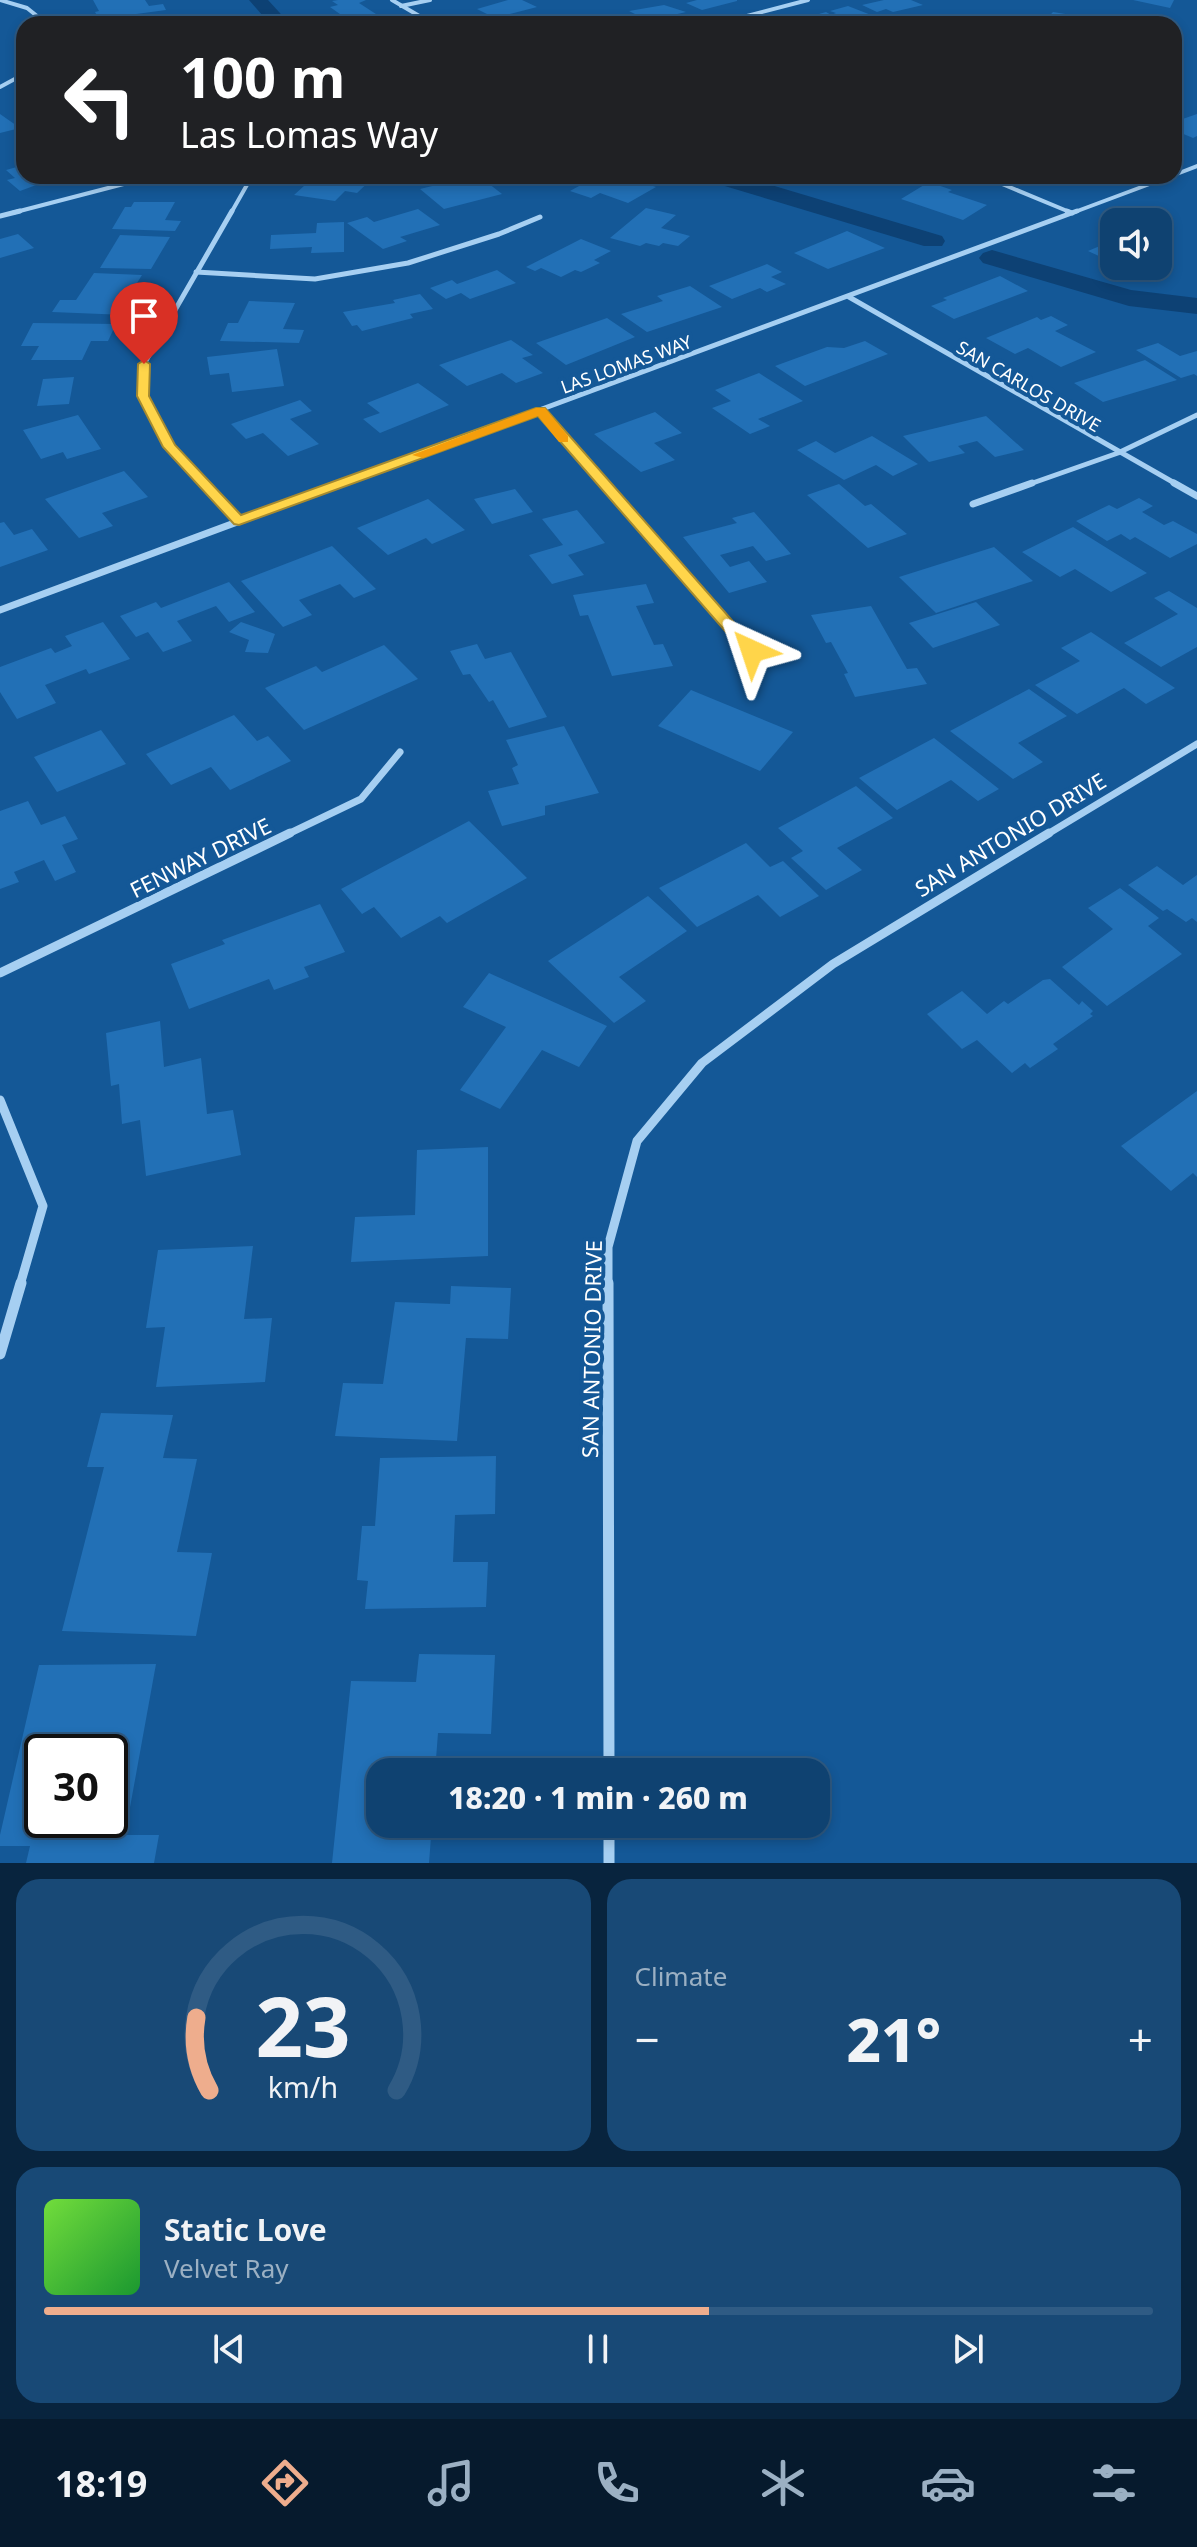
<!DOCTYPE html>
<meta charset="utf-8">
<style>
:root{--surface:#0f4271;--page:#184976;--text:#f1f3f6;--muted:#9bb0c3;--line:#2f5b84;--accent:#eead8d}
body{margin:0;font-family:"Noto Sans",sans-serif;background:var(--page);color:var(--text);height:100vh;display:flex;flex-direction:column;font-size:30px;white-space:nowrap}
*{box-sizing:border-box;margin:0}
p{font-size:26px;color:var(--muted)}
.icon{flex:none;width:44px;height:44px;fill:none;stroke:currentColor;stroke-width:2;stroke-linecap:round;stroke-linejoin:round}
.map{position:relative;height:1863px;overflow:hidden}
.drawer{display:flex;flex-direction:column;gap:16px;padding:16px;background:#08243e;flex:1}
.drawer>*{flex:none}
.guide{position:absolute;left:16px;top:16px;width:1166px;height:168px;border-radius:24px;box-shadow:0 4px 12px #0003,0 0 0 2px var(--line);background:#202124;color:#fff;overflow:hidden}
.tools{position:absolute;left:1100px;top:208px;display:grid;gap:16px}
.tools a{display:grid;place-items:center;width:72px;height:72px;border-radius:16px;background:var(--surface);box-shadow:0 4px 12px #0003,0 0 0 2px var(--line);font-size:40px}
.speed{position:absolute;left:24px;top:1734px;display:flex;gap:16px;font-size:40px;font-weight:700;text-align:center}
.speed>*{display:grid;place-content:center;width:104px;height:104px;border-radius:50%;background:var(--surface);box-shadow:0 4px 12px #0003,0 0 0 2px var(--line);line-height:1}
.speed .limit{border:4px solid #111;border-radius:12px;background:#fff;color:#111}
.pin{position:absolute;display:grid;place-items:center;width:68px;height:68px;color:#fff;margin:-82px -34px;border-radius:50% 50% 50% 0;rotate:-45deg;box-shadow:0 0 8px #0007}
.pin .icon{rotate:45deg}
.me{position:absolute;width:88px;margin:-44px;rotate:318deg;stroke-linejoin:round;filter:drop-shadow(0 0 6px #0008)}
.turn{display:flex;align-items:center;gap:28px;height:168px;padding:0 32px;font-size:36px}
.turn .icon{width:104px;height:104px;stroke-width:2.5}
.turn b{display:block;font-size:56px;line-height:68px}
.big{font-size:60px;font-weight:800;line-height:1.1}
.drawer .tile{flex:1;display:flex;flex-direction:column;justify-content:center;gap:12px;min-width:0;padding:0 28px;border-radius:24px;background:var(--page)}
.drawer .dial{align-items:center;gap:0}
.dial svg{height:208px;overflow:visible;fill:none;stroke:var(--line);stroke-width:7;stroke-linecap:round;text-anchor:middle}
.dial text{fill:var(--text);stroke:none}
.song{display:flex;align-items:center;gap:24px}
.cover{width:96px;height:96px;border-radius:12px;background:linear-gradient(135deg,hsl(100 70% 55%),hsl(130 70% 35%))}
.played{height:8px;border-radius:4px;background:linear-gradient(90deg,var(--accent) 60%,var(--line) 60%)}
.keys{display:flex;justify-content:space-around;direction:ltr}
.heat{display:flex;justify-content:space-between;align-items:center;font-size:44px;direction:ltr}
.drawer .tiles{flex:1;display:grid;gap:16px;grid-template-columns:1fr 1fr}
.tile:last-child{grid-column:span 2}
.trip{position:absolute;left:366px;top:1758px;width:464px;height:80px;border-radius:24px;background:var(--surface);box-shadow:0 4px 12px #0003,0 0 0 2px var(--line);font-weight:800;line-height:80px;text-align:center}
.menu{display:flex;height:128px;justify-content:space-around;align-items:center;background:#061a2d;color:var(--muted)}
.menu .icon{width:56px;height:56px}
.menu .selected{color:var(--accent)}
.menu b{font-size:36px;color:var(--text)}
.map>svg:first-child{display:block}
</style>
<div class="map">
<svg width="1197" height="1863" viewBox="0 0 1197 1863">
<rect width="100%" height="100%" fill="#145897"/>
<g fill="none" stroke-linecap="round" stroke-linejoin="round">
<g fill="#0d4174" fill-rule="evenodd">
<polygon points="249,0 268,0 290,24 270,24"/>
<polygon points="704,176 741,176 942,236 945,241 942,246 924,246 708,181"/>
<polygon points="992,250 1131,290 1197,298 1197,314 1129,306 983,263 979,258 983,253"/>
</g>
</g>
<g fill="#2270b6" fill-rule="evenodd">
<polygon points="93,0 145,0 149,6 163,4 166,10 99,19 95,12 99,11"/>
<polygon points="366,0 359,3 379,16 359,20 355,17 347,19 330,7 338,5 332,1 338,0"/>
<polygon points="522,0 537,7 495,18 477,9 508,0"/>
<polygon points="697,0 737,0 737,1 702,10 686,3"/>
<polygon points="884,0 911,0 923,5 893,12 886,9 877,12 862,5"/>
<polygon points="1133,0 1174,0 1170,8"/>
<polygon points="664,5 686,12 652,20 657,23 652,24 632,24 619,18 635,14 629,11"/>
<polygon points="848,6 884,20 869,24 820,24 805,18 826,12 831,15 836,13 830,11"/>
<polygon points="1053,12 1096,19 1091,24 1042,24"/>
<polygon points="0,114 20,128 0,133"/>
<polygon points="1197,114 1197,136 1193,138 1174,130 1174,127 1180,124 1174,122"/>
<polygon points="24,165 24,176 58,177 20,191 7,180 15,178 6,170"/>
<polygon points="315,176 375,176 357,193 345,191 335,201 294,195"/>
<polygon points="473,176 479,176 502,194 444,209 420,189"/>
<polygon points="597,176 651,176 658,178 647,184 656,187 628,203 600,193 591,198 570,191"/>
<polygon points="908,176 913,178 901,186 887,182 880,186 849,177"/>
<polygon points="929,182 952,190 948,192 987,205 963,220 901,199"/>
<polygon points="134,202 175,202 165,220 181,221 175,231 112,229 125,207 131,207"/>
<polygon points="646,208 676,215 661,228 690,236 678,246 663,243 659,246 646,243 640,246 610,238"/>
<polygon points="418,209 440,225 400,237 407,241 383,249 347,223 367,217 374,222"/>
<polygon points="344,222 344,252 311,253 312,247 270,249 271,235 316,233 317,223"/>
<polygon points="847,231 885,248 828,269 794,253"/>
<polygon points="18,234 34,248 0,258 0,239"/>
<polygon points="120,235 170,237 151,269 100,268"/>
<polygon points="581,239 611,251 594,260 600,263 581,272 575,270 561,277 541,268 535,271 526,267"/>
<polygon points="1114,240 1114,263 1088,251"/>
<polygon points="767,264 782,272 771,277 786,284 767,292 760,288 732,299 709,286"/>
<polygon points="497,270 516,283 470,299 461,293 446,299 430,288 452,280 457,284"/>
<polygon points="94,273 142,275 127,299 135,299 126,315 52,312 60,300 76,300"/>
<polygon points="1000,276 1028,291 954,319 931,306 947,300 943,298"/>
<polygon points="690,286 722,307 647,332 621,314 663,301 657,296"/>
<polygon points="420,294 433,309 410,314 413,318 362,331 357,325 352,326 343,312 395,303 393,300"/>
<polygon points="249,301 295,303 283,329 304,330 299,343 220,341 228,323 238,323"/>
<polygon points="1051,316 1068,325 1055,331 1096,352 1061,367 1028,348 1015,354 986,338 1037,317 1041,320"/>
<polygon points="607,318 635,337 566,365 536,343"/>
<polygon points="33,323 116,324 108,341 91,341 82,360 31,360 39,346 21,346"/>
<polygon points="511,340 533,355 522,358 543,373 516,383 502,373 467,386 439,365"/>
<polygon points="865,341 888,354 805,386 775,366 827,347 844,348"/>
<polygon points="1158,343 1180,356 1197,351 1197,376 1194,374 1181,378 1136,350"/>
<polygon points="277,349 284,386 232,392 229,373 210,375 207,357"/>
<polygon points="1145,360 1177,380 1103,402 1074,383"/>
<polygon points="759,373 803,401 758,419 770,426 750,434 712,408 731,401 715,390"/>
<polygon points="74,377 69,404 37,406 43,379"/>
<polygon points="418,383 449,405 380,433 363,419 380,413 367,403"/>
<polygon points="300,400 312,411 290,419 319,444 288,456 263,433 246,439 231,424"/>
<polygon points="655,412 682,433 654,443 675,460 641,472 594,434"/>
<polygon points="78,415 101,449 67,459 63,452 41,459 23,430"/>
<polygon points="986,416 1024,450 995,457 977,441 958,446 965,453 929,462 903,436"/>
<polygon points="872,436 918,464 893,476 876,465 844,480 797,450 816,441 835,453"/>
<polygon points="124,471 148,497 102,513 113,526 79,538 45,499"/>
<polygon points="839,484 865,506 871,504 907,534 868,548 807,495"/>
<polygon points="515,489 533,512 492,524 474,499"/>
<polygon points="1139,498 1153,506 1142,512 1164,525 1173,521 1197,534 1197,544 1170,558 1135,537 1130,540 1121,534 1107,541 1076,521 1109,505 1117,509"/>
<polygon points="428,499 465,530 432,544 426,538 388,555 357,528"/>
<polygon points="577,510 605,543 568,555 584,575 552,584 529,555 563,545 542,519"/>
<polygon points="754,512 791,554 766,561 753,546 720,555 730,567 749,561 767,582 729,593 683,537 737,523 732,518"/>
<polygon points="4,522 14,535 32,529 48,550 0,567 0,523"/>
<polygon points="1073,527 1147,573 1111,592 1075,569 1060,577 1022,552"/>
<polygon points="332,546 376,589 354,598 340,584 299,600 312,615 283,627 241,581"/>
<polygon points="994,547 1033,581 936,613 899,577"/>
<polygon points="229,582 255,612 229,622 216,606 177,621 192,641 163,652 148,632 136,637 120,616 156,602 161,608"/>
<polygon points="646,584 654,603 636,606 654,645 663,644 673,666 612,676 588,615 580,616 573,595"/>
<polygon points="1169,591 1197,608 1197,647 1161,667 1124,643 1178,614 1154,598"/>
<polygon points="976,602 1000,625 933,648 909,623"/>
<polygon points="871,606 907,669 917,668 927,684 855,697 844,674 848,673 831,642 826,643 811,615"/>
<polygon points="103,622 130,659 89,674 86,669 45,685 56,703 17,719 0,692 0,667 51,648 55,653 72,646 65,636"/>
<polygon points="241,622 275,634 268,653 245,652 249,640 229,632"/>
<polygon points="1091,632 1175,688 1146,704 1124,688 1077,714 1035,685 1080,661 1061,648"/>
<polygon points="477,644 485,659 511,652 547,717 509,728 493,700 489,702 470,674 463,675 450,651"/>
<polygon points="384,645 418,679 304,730 265,688 316,666 322,672"/>
<polygon points="1029,689 1067,716 1018,743 1043,762 1013,779 950,731"/>
<polygon points="691,690 793,732 760,771 658,726"/>
<polygon points="234,715 257,741 268,736 291,761 230,790 211,767 171,785 146,754"/>
<polygon points="564,726 599,793 545,806 545,815 502,826 488,791 519,784 512,768 518,765 506,740"/>
<polygon points="101,730 126,764 57,792 34,757"/>
<polygon points="934,738 999,789 978,801 951,780 897,810 859,778"/>
<polygon points="856,786 893,818 837,848 862,870 826,890 791,858 803,851 778,828"/>
<polygon points="28,801 41,825 65,816 78,839 62,845 76,872 55,881 44,860 14,872 19,882 0,889 0,811"/>
<polygon points="469,821 527,878 447,923 440,916 401,938 374,907 362,914 341,889"/>
<polygon points="746,843 770,867 783,861 819,896 780,917 758,895 697,927 659,888"/>
<polygon points="1157,866 1183,885 1197,875 1197,922 1192,918 1186,922 1167,909 1163,911 1128,885"/>
<polygon points="1120,888 1159,918 1148,926 1182,954 1107,1006 1062,967 1113,929 1088,908"/>
<polygon points="648,896 687,931 619,977 646,1001 614,1023 548,961"/>
<polygon points="320,904 345,952 304,967 309,977 274,990 269,979 189,1009 171,964 225,944 222,940"/>
<polygon points="489,973 607,1026 579,1067 542,1050 500,1109 460,1090 506,1027 463,1007"/>
<polygon points="1050,979 1079,1005 1082,1001 1093,1011 1090,1014 1093,1016 1053,1044 1058,1049 1030,1068 1025,1063 1012,1073 977,1040 962,1049 927,1014 962,991 987,1014 1004,1001 1008,1004 1043,980"/>
<polygon points="160,1021 164,1067 201,1058 207,1114 233,1110 241,1155 146,1176 140,1120 122,1124 119,1084 111,1086 106,1033"/>
<polygon points="1197,1091 1197,1177 1193,1173 1171,1191 1121,1146"/>
<polygon points="488,1147 488,1256 351,1262 355,1217 415,1215 417,1150"/>
<polygon points="253,1246 244,1319 272,1318 265,1382 156,1387 165,1327 146,1328 158,1250"/>
<polygon points="451,1286 511,1288 508,1339 466,1338 457,1441 335,1436 343,1383 383,1384 395,1302 450,1304"/>
<polygon points="101,1413 173,1415 163,1458 197,1459 177,1552 212,1553 196,1636 62,1631 104,1467 87,1467"/>
<polygon points="496,1456 495,1514 455,1515 453,1562 488,1562 486,1607 365,1609 368,1581 357,1580 362,1526 375,1526 380,1458"/>
<polygon points="419,1654 495,1655 491,1734 438,1733 435,1772 380,1772 380,1824 432,1824 429,1863 332,1863 351,1681 416,1682"/>
<path d="M 156,1664 L 125,1835 L 159,1835 L 154,1863 L 26,1863 L 30,1846 L 0,1846 L 0,1835 L 39,1665 ZM 42,1752 L 110,1752 L 110,1820 L 42,1820 Z"/>
</g>
<g fill="none" stroke-linecap="round" stroke-linejoin="round">
<g stroke="#a6cff2" stroke-width="4">
<polyline points="0,0 27,8 47,24"/>
<polyline points="392,0 433,24"/>
<polyline points="401,6 430,0"/>
<polyline points="716,24 808,0"/>
<polyline points="0,87 24,74"/>
<polyline points="1174,175 1197,166"/>
<polyline points="983,176 1072,213"/>
<polyline points="12,213 139,180 250,177"/>
<polyline points="231,213 252,176"/>
<polyline points="1072,213 1171,176"/>
</g>
<g stroke="#a6cff2" stroke-width="5">
<polyline points="1067,211 1072,213"/>
<polyline points="0,216 20,211"/>
<polyline points="196,272 315,279 408,263 499,234 540,217"/>
<polyline points="849,297 1178,485"/>
<polyline points="540,411 605,485"/>
<polyline points="205,485 169,447 143,396 144,364 232,211"/>
<polyline points="337,485 1077,211"/>
<polyline points="1027,485 1118,453 1197,415"/>
</g>
<g stroke="#a6cff2" stroke-width="7">
<polyline points="203,483 239,521"/>
<polyline points="604,483 752,651"/>
<polyline points="1174,483 1197,496"/>
<polyline points="973,504 1032,483"/>
<polyline points="0,610 342,483"/>
<polyline points="286,835 361,799 400,752"/>
<polyline points="1046,835 1197,744"/>
</g>
<g stroke="#a6cff2" stroke-width="9">
<polyline points="0,973 290,833"/>
<polyline points="0,1100 43,1206 20,1285"/>
<polyline points="608,1285 608,1247 637,1141 702,1063 833,964 1049,833"/>
</g>
<g stroke="#a6cff2" stroke-width="11">
<polyline points="608,1283 609,1772"/>
<polyline points="0,1354 21,1283"/>
<polyline points="609,1824 609,1863"/>
</g>
</g>
<polygon fill="#ffd54a" stroke="#a68a30" stroke-width="2" points="144,360 150,364 149,396 175,445 241,515 536,408 545,408 759,651 757,655 746,655 538,416 239,525 234,524 163,447 137,396 138,364"/>
<polygon fill="#f59e0b" points="536,408 545,408 568,436 568,442 559,442 538,416 423,458 412,455"/>
<g text-anchor="middle" dominant-baseline="central" stroke-width="8" stroke-linejoin="round" paint-order="stroke">
<g font-size="18" fill="#fff" stroke="#145897">
<text transform="translate(626 364) rotate(-20)">LAS LOMAS WAY</text>
<text transform="translate(1029 386) rotate(30)">SAN CARLOS DRIVE</text>
</g>
<g font-size="22" fill="#fff" stroke="#145897">
<text transform="translate(1010 834) rotate(-31)">SAN ANTONIO DRIVE</text>
<text transform="translate(200 857) rotate(-26)">FENWAY DRIVE</text>
<text transform="translate(591 1349) rotate(-89)">SAN ANTONIO DRIVE</text>
</g>
</g>
</svg>
<div class="tools">
<a><svg class="icon" aria-label="sound" viewBox="0 0 24 24"><path d="M4 9h4l5-4v14l-5-4H4zM17 9q2 3 0 6"/></svg></a>
</div>
<div class="speed"><div class="limit">30</div></div>
<div class="pin" style="left:144px;top:364px;background:#d93025"><svg class="icon" aria-label="arrive" viewBox="0 0 24 24"><path d="M6 21V4h12l-3 4 3 4H6"/></svg></div>
<svg class="me" style="left:752px;top:651px" viewBox="-20 -20 40 40"><path d="M0-17L14 15 0 8-14 15z" fill="#ffd54a" stroke="#fff" stroke-width="4"/></svg>
<div class="trip">18:20 · 1 min · 260 m</div>
<div class="guide">
<div class="turn"><svg class="icon" aria-label="left" viewBox="0 0 24 24"><path d="M17 20v-9H6M10 6l-5 5 5 5"/></svg><div><b>100 m</b>Las Lomas Way</div></div>
</div>
</div>
<section class="drawer">
<div class="tiles">
<div class="tile dial"><svg viewBox="0 0 100 80">
<path d="M14 69A42 42 0 1 1 86 69"/>
<path d="M14 69A42 42 0 0 1 9 41" stroke="#eead8d"/>
<text x="50" y="56" font-size="32" font-weight="700">23</text>
<text x="50" y="72" font-size="11">km/h</text>
</svg></div>
<div class="tile"><p>Climate</p>
<div class="heat"><a>−</a><b class="big">21°</b><a>+</a></div>
</div>
<div class="tile">
<div class="song"><i class="cover"></i><div><b>Static Love</b><p>Velvet Ray</p></div></div>
<div class="played"></div>
<div class="keys"><svg class="icon" aria-label="previous" viewBox="0 0 24 24"><path d="M18 5L8 12l10 7zM5 5v14"/></svg><svg class="icon" aria-label="pause" viewBox="0 0 24 24"><path d="M8 5v14M16 5v14"/></svg><svg class="icon" aria-label="next" viewBox="0 0 24 24"><path d="M6 5l10 7-10 7zM19 5v14"/></svg></div>
</div>
</div>
</section>
<nav class="menu">
<b>18:19</b>
<svg class="icon selected" aria-label="directions" viewBox="0 0 24 24"><path d="M12 3l9 9-9 9-9-9zM9 14v-3h6M13 9l2 2-2 2"/></svg>
<svg class="icon" aria-label="music" viewBox="0 0 24 24"><path d="M9 18V5l10-2v13"/><circle cx="6" cy="18" r="3"/><circle cx="16" cy="16" r="3"/></svg>
<svg class="icon" aria-label="phone" viewBox="0 0 24 24"><path d="M5 4h4l2 5-3 2q2 4 5 5l2-3 5 2v4C11 20 4 13 5 4z"/></svg>
<svg class="icon" aria-label="climate" viewBox="0 0 24 24"><path d="M12 3v18M4 7l16 10M4 17L20 7"/></svg>
<svg class="icon" aria-label="car" viewBox="0 0 24 24"><path d="M5 17H2v-5l4-1 3-4h7l3 4 3 1v5h-3M9 17h6M6 11h13"/><circle cx="7" cy="17" r="2"/><circle cx="17" cy="17" r="2"/></svg>
<svg class="icon" aria-label="filters" viewBox="0 0 24 24"><path d="M4 7h16M4 17h16"/><circle cx="9" cy="7" r="2"/><circle cx="15" cy="17" r="2"/></svg>
</nav>
